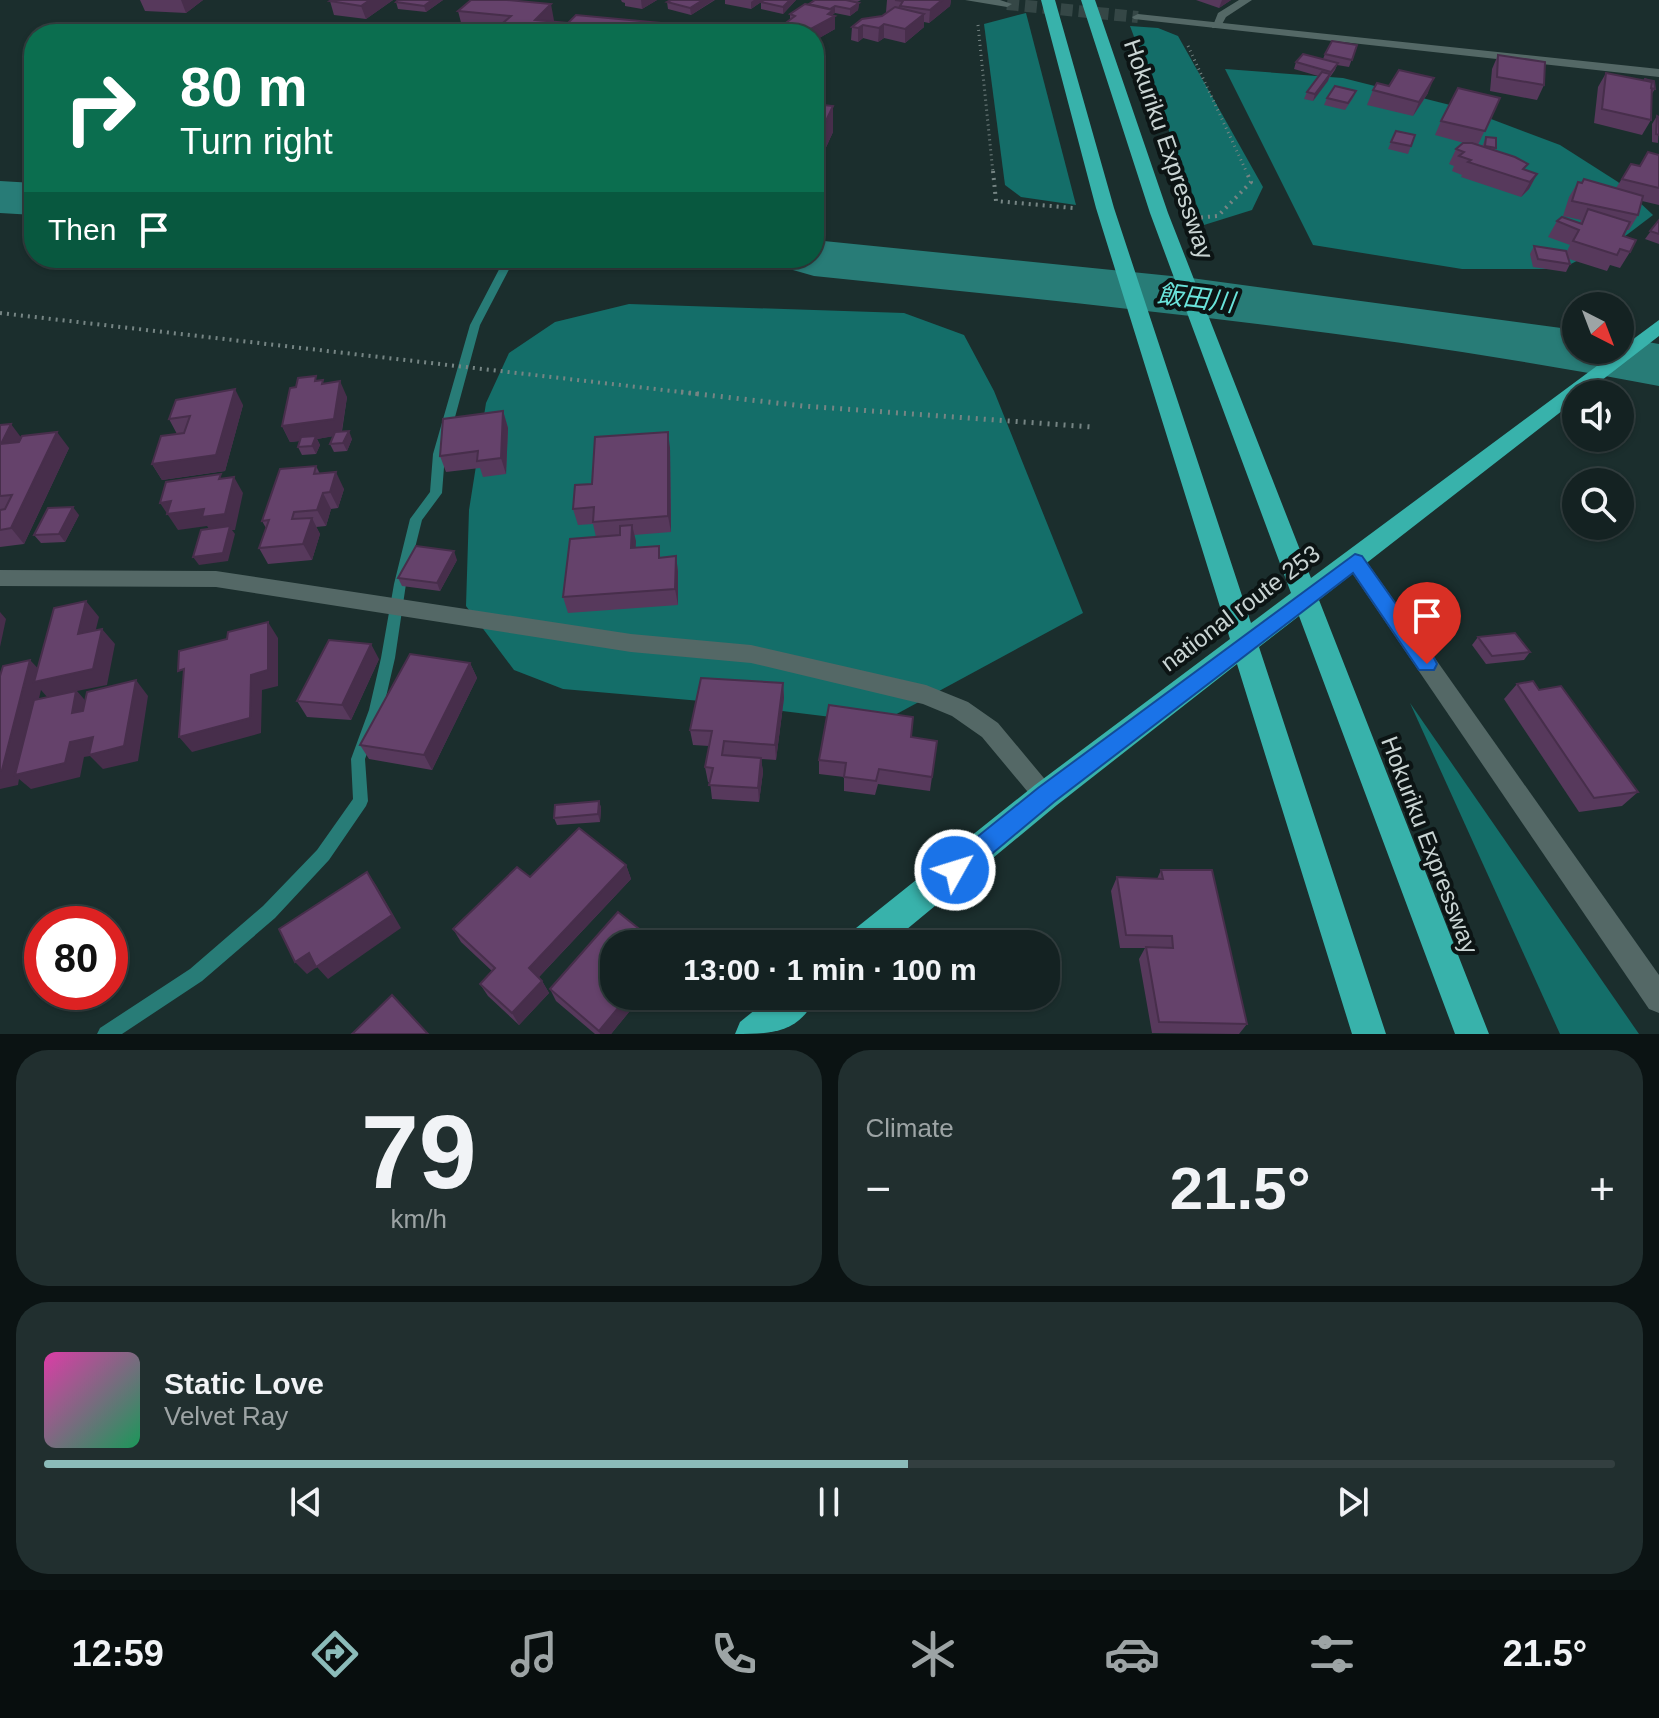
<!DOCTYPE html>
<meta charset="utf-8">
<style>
:root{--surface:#142222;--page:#212f2f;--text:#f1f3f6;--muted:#9da4a5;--line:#333f40;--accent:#8bbbb9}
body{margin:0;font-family:Helvetica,"Noto Sans JP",sans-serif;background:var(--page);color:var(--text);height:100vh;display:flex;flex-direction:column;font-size:30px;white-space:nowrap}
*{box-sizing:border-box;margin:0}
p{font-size:26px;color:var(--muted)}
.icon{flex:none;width:44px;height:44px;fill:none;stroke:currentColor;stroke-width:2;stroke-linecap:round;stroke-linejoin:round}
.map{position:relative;height:1034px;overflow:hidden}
.details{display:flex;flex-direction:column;gap:16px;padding:16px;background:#0b1313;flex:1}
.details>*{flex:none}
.top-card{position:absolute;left:24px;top:24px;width:800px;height:244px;border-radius:32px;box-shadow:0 2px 6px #0004,0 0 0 2px var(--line);background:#0b6e4f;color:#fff;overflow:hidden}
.needle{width:52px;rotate:138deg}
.buttons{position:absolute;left:1562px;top:292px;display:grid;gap:16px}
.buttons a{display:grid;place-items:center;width:72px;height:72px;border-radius:50%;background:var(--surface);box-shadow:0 2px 6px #0004,0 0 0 2px var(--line);font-size:40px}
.speed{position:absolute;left:24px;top:906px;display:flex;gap:16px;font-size:40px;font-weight:700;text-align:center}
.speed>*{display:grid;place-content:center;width:104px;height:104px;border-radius:50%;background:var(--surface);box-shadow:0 2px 6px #0004,0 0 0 2px var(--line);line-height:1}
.speed .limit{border:12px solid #d22;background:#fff;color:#111}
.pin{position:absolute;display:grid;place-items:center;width:68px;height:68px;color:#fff;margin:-82px -34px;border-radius:50% 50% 50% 0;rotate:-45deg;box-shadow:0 0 8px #0007}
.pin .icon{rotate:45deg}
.me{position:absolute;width:88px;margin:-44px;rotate:51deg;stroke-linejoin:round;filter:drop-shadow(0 0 6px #0008)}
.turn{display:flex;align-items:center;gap:28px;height:168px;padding:0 24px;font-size:36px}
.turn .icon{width:104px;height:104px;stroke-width:2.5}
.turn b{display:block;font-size:56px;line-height:68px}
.then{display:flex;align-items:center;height:76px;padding:0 24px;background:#0003;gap:16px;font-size:30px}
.big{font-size:60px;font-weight:800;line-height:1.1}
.details .card{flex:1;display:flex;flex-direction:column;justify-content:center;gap:12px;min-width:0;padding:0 28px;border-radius:32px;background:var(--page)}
.details .dial{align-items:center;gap:0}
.dial b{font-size:104px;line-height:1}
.song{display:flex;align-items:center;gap:24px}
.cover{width:96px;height:96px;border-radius:12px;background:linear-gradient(135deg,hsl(320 70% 55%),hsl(150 70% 35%))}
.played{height:8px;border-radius:4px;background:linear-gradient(90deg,var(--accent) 55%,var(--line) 55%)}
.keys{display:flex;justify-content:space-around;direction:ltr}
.heat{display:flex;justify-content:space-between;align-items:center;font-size:44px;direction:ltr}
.details .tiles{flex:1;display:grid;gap:16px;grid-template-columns:1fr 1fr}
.card:last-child{grid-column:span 2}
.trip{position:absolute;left:600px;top:930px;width:460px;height:80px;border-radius:32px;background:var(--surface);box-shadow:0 2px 6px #0004,0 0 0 2px var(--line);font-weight:800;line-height:80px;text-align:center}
.tab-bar{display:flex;height:128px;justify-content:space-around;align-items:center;background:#080e0e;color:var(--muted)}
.tab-bar .icon{width:56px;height:56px}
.tab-bar .current{color:var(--accent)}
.tab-bar b{font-size:36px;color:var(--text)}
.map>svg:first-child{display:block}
</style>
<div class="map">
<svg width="1659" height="1034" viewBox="0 0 1659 1034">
<rect width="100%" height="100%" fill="#1b2e2d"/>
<g fill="#146e69">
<polygon points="1026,13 1076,205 1021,197 1005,185 984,24"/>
<polygon points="1130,26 1158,28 1178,36 1263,187 1252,210 1204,225"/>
<polygon points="1225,69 1343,78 1462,108 1560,145 1618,182 1653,215 1624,237 1561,269 1462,269 1313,245"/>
<polygon points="629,304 904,313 964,335 994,391 1083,613 880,723 701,701 563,689 514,670 466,606 469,510 486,403 509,353 555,322"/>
<polygon points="1410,703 1639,1034 1560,1034"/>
</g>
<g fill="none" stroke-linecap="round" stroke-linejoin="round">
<polygon fill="#287c77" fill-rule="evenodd" points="505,258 515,258 480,325 445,454 442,493 422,520 406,584 395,658 383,710 365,759 368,801 366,806 329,860 275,918 202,981 122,1034 97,1034 100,1028 190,969 263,906 317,850 353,799 351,759 369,710 381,658 394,584 410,519 430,492 433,454 470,325"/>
<g fill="#287c77" fill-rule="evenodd">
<polygon points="0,181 34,183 34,215 0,213"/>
<path d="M 814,240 L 1191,278 L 1576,330 L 1576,350 L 1620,350 L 1620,337 L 1659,344 L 1659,386 C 1380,332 1096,305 814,276 L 793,270 L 785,258 L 814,258 Z"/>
</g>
<polyline stroke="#354746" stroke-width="12" stroke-dasharray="12 6" stroke-linecap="butt" points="1007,4 1138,17"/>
<g stroke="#768584" stroke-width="3" stroke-dasharray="1 4" stroke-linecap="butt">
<polyline points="978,25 993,173"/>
<polyline points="1188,46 1247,173"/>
</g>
<g stroke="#768584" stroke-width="4" stroke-dasharray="2 5" stroke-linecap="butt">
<polyline points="993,171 996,201 1073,208"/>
<polyline points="1194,218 1218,216 1251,182 1246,171"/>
<polyline points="0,313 698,394"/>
</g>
<polyline stroke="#768584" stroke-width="5" stroke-dasharray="2 6" stroke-linecap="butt" points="681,392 803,406 1092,427"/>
<g fill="#546866" fill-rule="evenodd">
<polygon points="1239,0 1252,0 1226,17 1220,28 1212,28 1218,13"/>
<polygon points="1355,553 1362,555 1659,975 1659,1013 1649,1009 1348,567 1345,561 1348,555"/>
</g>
<g fill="#546866" fill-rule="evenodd">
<polygon points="965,0 1000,0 1012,4 1007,7"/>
<polygon points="1138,14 1659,69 1659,77 1134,19 1132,17"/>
<polygon points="0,570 216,571 631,634 751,645 926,685 968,702 998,723 1058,795 1055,803 1046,806 1037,803 982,737 952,716 923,704 751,663 631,652 216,587 0,586"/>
</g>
<g fill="#38b2ab" fill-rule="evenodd">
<polygon points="1041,0 1055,0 1114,208 1251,623 1291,593 1150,213 1081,0 1095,0 1168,213 1311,578 1659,320 1659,336 1584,394 1576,394 1576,400 1319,600 1489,1034 1455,1034 1299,616 1259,647 1386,1034 1352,1034 1237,664 1057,805 889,944 846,944 851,932 1035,785 1230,639 1096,208"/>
<path d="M 772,996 L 816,996 C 800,1034 770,1034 735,1034 L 740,1022 Z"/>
</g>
</g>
<g fill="#57395c">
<polygon points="140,0 203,0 186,13 145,11"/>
<polygon points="332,0 393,0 366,19 334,15 330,1"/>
<polygon points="443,0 426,12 398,9 396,2"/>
<polygon points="471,0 554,22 568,23 662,23 663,34 464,34 458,11"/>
<polygon points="621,0 657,0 642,9 625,6 625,3 622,2"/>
<polygon points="715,0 691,15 668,9 667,2"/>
<polygon points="725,0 764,0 751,9 725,4"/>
<polygon points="764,0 796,0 783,14 761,9 761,2"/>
<polygon points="815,0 861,0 857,2 859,3 858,10 850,16 835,13 833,14 833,15 835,16 835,29 814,41 814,34 783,34 783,25 790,20 790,14"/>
<polygon points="887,0 951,0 950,6 929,23 924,22 924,27 905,43 884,38 878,42 863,38 858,42 851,40 852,27 882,16 888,12 886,12"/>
<polygon points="1196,0 1231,0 1219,8"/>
<polygon points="1357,45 1349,67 1337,65 1335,70 1313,101 1304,99 1307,92 1318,76 1294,69 1296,62 1323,59 1325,54"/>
<polygon points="1498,55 1544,85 1537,100 1490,91 1492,69"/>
<polygon points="1606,73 1655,89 1651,95 1651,120 1642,135 1594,123 1598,87"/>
<polygon points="1389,86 1428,93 1413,116 1367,105 1373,90"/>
<polygon points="1356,91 1353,98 1345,110 1324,105 1327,98"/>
<polygon points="1500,98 1478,145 1482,147 1486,137 1496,148 1494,151 1525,170 1537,174 1529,189 1521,197 1461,177 1462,175 1452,171 1454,166 1449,164 1456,149 1464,143 1435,135 1441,121"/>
<polygon points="814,104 833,106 833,132 817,167 814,166"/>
<polygon points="1657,116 1659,117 1658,143 1652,142 1652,124"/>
<polygon points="1396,131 1415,135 1408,154 1388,149"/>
<polygon points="1659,155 1659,205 1642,201 1638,215 1629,230 1626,230 1623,236 1630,252 1620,268 1610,265 1607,271 1569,259 1570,264 1566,272 1533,267 1530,254 1534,246 1567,251 1570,245 1548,237 1557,221 1580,223 1581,220 1563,216 1569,197 1578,182 1582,183 1584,179 1616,188 1631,164 1640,166"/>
<polygon points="1659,220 1659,244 1645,239"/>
<polygon points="318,380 347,397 342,431 352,439 347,451 334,452 330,444 333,436 317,439 320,445 316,454 302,455 298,447 300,441 290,442 282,426 296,387"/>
<polygon points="243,405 225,471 162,480 152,464 177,434 169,419"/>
<polygon points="503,411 508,428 506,474 483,477 480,468 446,472 440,456"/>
<polygon points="0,425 21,437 69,448 24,544 0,547"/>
<polygon points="670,448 671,532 634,535 635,547 661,557 676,556 678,572 678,605 568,613 563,597 596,537 593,524 578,525 573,509 592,484"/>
<polygon points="316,466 320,474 344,489 338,508 331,509 326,526 316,527 320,534 312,560 268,564 259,548 266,528 262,521"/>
<polygon points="79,515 65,542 41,543 34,535"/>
<polygon points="457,560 440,591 402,586 398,578"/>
<polygon points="1478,637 1530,652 1524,660 1486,664 1472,645"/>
<polygon points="379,659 351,720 307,717 297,701"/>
<polygon points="470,663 477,678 432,770 369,759 360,745"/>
<polygon points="783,683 784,698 776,760 761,759 763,772 759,802 712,799 710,782 708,782 705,767 709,746 693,745 690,730"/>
<polygon points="1517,684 1539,690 1638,792 1622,806 1579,812 1504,699"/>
<polygon points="911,737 937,741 930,791 878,784 875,795 844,791 844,777 819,774 819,760"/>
<polygon points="599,801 601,808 600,822 557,825 554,818"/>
<polygon points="626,865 631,879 539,977 542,981 549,993 519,1025 488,996 480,984 492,971 461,942 453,929 530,877"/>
<polygon points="1161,870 1247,1024 1239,1034 1152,1033 1139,959 1145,948 1120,948 1111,891 1117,877 1157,879"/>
<polygon points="550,989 642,996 611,1034 595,1034 556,1001"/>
</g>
<g fill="#472e4b">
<polygon points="181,0 203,0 186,13"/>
<polygon points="370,0 393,0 366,19 361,6"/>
<polygon points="432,0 443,0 426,12 424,6"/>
<polygon points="641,0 657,0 642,9"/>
<polygon points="703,0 714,0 691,15 690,8"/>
<polygon points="754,0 764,0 751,9 751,2"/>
<polygon points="790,0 796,0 783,14 783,7"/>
<polygon points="942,0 951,0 950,6 929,23 930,10"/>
<polygon points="1222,0 1231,0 1219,8"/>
<polygon points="859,3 858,10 850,16 850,9"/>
<polygon points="551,4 555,26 539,25 540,34 532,34 535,20"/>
<polygon points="835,6 835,13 833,14 833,17 835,16 835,29 814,41 814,34 807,34 807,31"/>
<polygon points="924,14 924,27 905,43 905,29"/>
<polygon points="662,23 663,34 653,34"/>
<polygon points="884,24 884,38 878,42 879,28"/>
<polygon points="863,25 863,38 858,42 858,28"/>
<polygon points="1330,74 1328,81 1313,101 1315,94"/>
<polygon points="1434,78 1428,93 1413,116 1419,102"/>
<polygon points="833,106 833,132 817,167 817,140"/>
<polygon points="1537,174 1529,189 1521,197 1530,182"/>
<polygon points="340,381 347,397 341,435 317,439 320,445 316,454 312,446 315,439 290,442 282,426"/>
<polygon points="235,389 243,405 225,471 162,480 152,464"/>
<polygon points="503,411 508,428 506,474 501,458"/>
<polygon points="11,424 23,440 14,460 1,444"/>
<polygon points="349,431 352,439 347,451 343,443"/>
<polygon points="57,432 69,448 24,544 11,528"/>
<polygon points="668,432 670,448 671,532 668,516"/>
<polygon points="336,472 344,489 338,508 330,492"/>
<polygon points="234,477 243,493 235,530 232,530 235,534 228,561 199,565 193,557 212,533 207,526 178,530 160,503"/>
<polygon points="323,493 331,509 326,526 317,510"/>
<polygon points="73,507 79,515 65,542 59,534"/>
<polygon points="312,518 320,534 312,560 303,544"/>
<polygon points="632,525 636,541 635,564 631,548"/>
<polygon points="454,551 457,560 440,591 437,583"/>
<polygon points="676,556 678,572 678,605 675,589"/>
<polygon points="86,601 99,617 91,649 78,634"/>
<polygon points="0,612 6,619 0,647"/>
<polygon points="268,622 278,638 278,686 262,690 261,733 192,752 179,737 251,675"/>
<polygon points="102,629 115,644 107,685 77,691 90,706 86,728 72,713 76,692 48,698 41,690 21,773 65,763 70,742 93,737 106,751 124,746 136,680 148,696 138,761 103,769 90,756 84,757 80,777 31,789 19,779 18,785 0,789 0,771 2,770 30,660 45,676 44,680 93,669"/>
<polygon points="371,644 379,659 351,720 342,705"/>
<polygon points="470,663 477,678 432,770 424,755"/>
<polygon points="783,683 784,698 776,760 775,745"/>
<polygon points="761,758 763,772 759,802 758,788"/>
<polygon points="599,801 601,808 600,822 598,814"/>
<polygon points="626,865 631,879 536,980 529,968"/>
<polygon points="367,872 376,885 401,928 328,979 317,967 307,974 295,962"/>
<polygon points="542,981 549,993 519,1025 512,1013"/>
<polygon points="628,996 642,996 611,1034 600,1034 599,1031"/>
</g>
<g fill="#65426b" stroke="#472e4b" stroke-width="2">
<polygon points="332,0 370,0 361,6 330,1"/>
<polygon points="398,0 432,0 424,6 396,2"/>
<polygon points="471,0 507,0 551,4 535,20 568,23 576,15 662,23 653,34 557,34 564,27 539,25 531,32 510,30 517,24 503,23 511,16 458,11"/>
<polygon points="671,0 703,0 690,8 667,2"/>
<polygon points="764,0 790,0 783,7 761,2"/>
<polygon points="815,0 846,0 859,3 850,9 835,6 830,9 809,4"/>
<polygon points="895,0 942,0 930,10 900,6 903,1"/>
<polygon points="805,4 833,10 828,14 835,16 807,31 783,25 795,16 790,14"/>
<polygon points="895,7 924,14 905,29 884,24 879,28 863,25 858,28 852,27 862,19 882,16"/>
<polygon points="1332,41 1357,45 1352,60 1325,54"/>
<polygon points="1303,54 1338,63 1331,72 1296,62"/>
<polygon points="1498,55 1545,62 1544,85 1497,77"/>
<polygon points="1399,70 1434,78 1419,102 1373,90 1377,83 1389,86"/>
<polygon points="1322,72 1330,74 1315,94 1307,92"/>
<polygon points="1606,73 1652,82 1651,120 1602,109"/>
<polygon points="1644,79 1654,81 1655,89 1651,88 1652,82"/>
<polygon points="1335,86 1356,91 1348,103 1327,98"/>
<polygon points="1458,88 1500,98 1485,131 1441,121"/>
<polygon points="814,104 833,106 817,140 814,140"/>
<polygon points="1657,116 1659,117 1659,135 1656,134"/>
<polygon points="1396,131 1415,135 1411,146 1391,142"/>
<polygon points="1486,137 1496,138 1496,148 1485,146"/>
<polygon points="1463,143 1472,143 1515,157 1528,164 1523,169 1537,174 1530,182 1468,162 1471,160 1459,156 1464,152 1456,149"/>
<polygon points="1648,152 1659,155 1659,188 1622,179 1631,164 1640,166"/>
<polygon points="1584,179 1643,196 1638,215 1572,201 1578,182 1582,183"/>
<polygon points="1588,209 1630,222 1623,236 1636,240 1630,252 1620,249 1617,255 1573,241 1579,230 1557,221 1562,217 1582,224"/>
<polygon points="1659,220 1659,234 1650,231"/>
<polygon points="1534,246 1566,251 1570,264 1538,259"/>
<polygon points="316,376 315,381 323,380 322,384 340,381 334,419 282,426 290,388 296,387 298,378"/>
<polygon points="235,389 216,455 152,464 161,436 184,433 190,416 169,419 176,400"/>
<polygon points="503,411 501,458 477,461 478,451 440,456 443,419"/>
<polygon points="11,424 1,444 19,442 22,436 57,432 11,528 0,530 0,510 5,509 12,495 0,496 0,425"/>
<polygon points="349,431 343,443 330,444 335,432"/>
<polygon points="668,432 668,516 593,522 594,507 573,509 575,485 592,484 595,437"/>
<polygon points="316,436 312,446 298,447 301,437"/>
<polygon points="316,466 314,474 336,472 330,492 323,493 317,510 294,512 292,519 312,518 303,544 259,548 269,520 262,521 280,469"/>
<polygon points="221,474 219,479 234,477 225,514 202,517 204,509 167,514 171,501 160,503 166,482"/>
<polygon points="73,507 59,534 34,535 48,508"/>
<polygon points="632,525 631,548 659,546 659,558 676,556 675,589 563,597 570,539 620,535 620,526"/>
<polygon points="230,526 223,553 193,557 201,530"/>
<polygon points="416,546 454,551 437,583 398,578"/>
<polygon points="86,601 78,634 102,629 93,669 34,682 54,608"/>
<polygon points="268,622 268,670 251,675 250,718 179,737 184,669 178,671 179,651 227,639 228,632"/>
<polygon points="1515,633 1530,652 1492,656 1478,637"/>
<polygon points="329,640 371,644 342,705 297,701"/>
<polygon points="410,654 470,663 424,755 360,745"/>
<polygon points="30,660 2,770 0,771 0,676 3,666"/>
<polygon points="701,678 783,683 775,745 724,741 722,755 761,758 758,788 709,785 713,768 705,767 712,731 690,730"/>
<polygon points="136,680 124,746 89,755 93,737 70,742 65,763 15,775 34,700 76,691 72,713 83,711 87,692"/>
<polygon points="1533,681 1539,690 1561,686 1638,792 1594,798 1517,684"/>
<polygon points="829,705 913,717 911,737 937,741 932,777 879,769 876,781 844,777 846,763 819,760"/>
<polygon points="599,801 598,814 554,818 555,805"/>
<polygon points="579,828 626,865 529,968 542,981 512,1013 480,984 495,968 453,929 517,867 530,877"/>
<polygon points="1161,870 1212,870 1247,1024 1159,1022 1146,947 1173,948 1172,936 1126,935 1117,877 1163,879"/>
<polygon points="367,872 392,915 316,967 309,953 295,962 279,929"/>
<polygon points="618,912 658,944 614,944 614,996 628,996 599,1031 550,989"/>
<polygon points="392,995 428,1034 352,1034"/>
</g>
<polygon fill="#1a73e8" stroke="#114b97" stroke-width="2" points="1355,554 1362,556 1434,658 1437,664 1434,670 1419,670 1353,573 1054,802 963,878 955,881 946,878 943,870 946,862 1038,788"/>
<g text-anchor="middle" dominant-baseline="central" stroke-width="8" stroke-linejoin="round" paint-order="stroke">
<g font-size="24" fill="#c9d4d3" stroke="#0c1414">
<text transform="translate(1169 149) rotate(71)">Hokuriku Expressway</text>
<text transform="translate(1240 608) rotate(-37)">national route 253</text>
<text transform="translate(1430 845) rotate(69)">Hokuriku Expressway</text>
</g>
<g font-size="26" font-style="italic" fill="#6ae3da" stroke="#0c1414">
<text transform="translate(1196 298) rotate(7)">飯田川</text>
</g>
</g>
</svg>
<div class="buttons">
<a><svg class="needle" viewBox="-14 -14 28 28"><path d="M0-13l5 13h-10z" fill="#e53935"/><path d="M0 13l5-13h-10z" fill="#9da4a5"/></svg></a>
<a><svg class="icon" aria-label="sound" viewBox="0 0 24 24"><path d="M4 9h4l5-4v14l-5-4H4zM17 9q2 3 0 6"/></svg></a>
<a><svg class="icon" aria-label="search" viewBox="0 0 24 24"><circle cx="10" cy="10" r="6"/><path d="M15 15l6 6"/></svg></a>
</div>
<div class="speed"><div class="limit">80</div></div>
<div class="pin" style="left:1427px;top:664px;background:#d93025"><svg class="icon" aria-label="arrive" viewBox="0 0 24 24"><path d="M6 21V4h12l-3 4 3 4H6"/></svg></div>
<svg class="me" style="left:955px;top:870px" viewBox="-20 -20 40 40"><circle r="17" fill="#1a73e8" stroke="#fff" stroke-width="3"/><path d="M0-11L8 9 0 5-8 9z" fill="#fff"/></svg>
<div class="trip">13:00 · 1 min · 100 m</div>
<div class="top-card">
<div class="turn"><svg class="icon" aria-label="right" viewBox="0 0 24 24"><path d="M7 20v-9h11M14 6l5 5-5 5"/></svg><div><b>80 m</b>Turn right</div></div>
<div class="then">Then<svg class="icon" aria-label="arrive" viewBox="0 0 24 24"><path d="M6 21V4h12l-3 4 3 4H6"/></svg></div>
</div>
</div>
<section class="details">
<div class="tiles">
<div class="card dial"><b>79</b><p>km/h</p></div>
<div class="card"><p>Climate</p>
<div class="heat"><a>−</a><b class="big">21.5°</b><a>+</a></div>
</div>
<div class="card">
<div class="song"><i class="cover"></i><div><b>Static Love</b><p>Velvet Ray</p></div></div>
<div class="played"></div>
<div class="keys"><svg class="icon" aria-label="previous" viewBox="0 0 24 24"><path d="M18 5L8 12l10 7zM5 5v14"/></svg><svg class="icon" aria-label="pause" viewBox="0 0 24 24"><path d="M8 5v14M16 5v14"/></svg><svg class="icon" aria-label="next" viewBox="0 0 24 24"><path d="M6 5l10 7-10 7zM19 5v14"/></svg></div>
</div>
</div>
</section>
<nav class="tab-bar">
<b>12:59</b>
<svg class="icon current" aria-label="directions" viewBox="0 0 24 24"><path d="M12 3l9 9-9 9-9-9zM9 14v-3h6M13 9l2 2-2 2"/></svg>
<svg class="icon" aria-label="music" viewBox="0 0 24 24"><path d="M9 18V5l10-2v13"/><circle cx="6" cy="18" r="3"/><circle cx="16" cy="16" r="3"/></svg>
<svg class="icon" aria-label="phone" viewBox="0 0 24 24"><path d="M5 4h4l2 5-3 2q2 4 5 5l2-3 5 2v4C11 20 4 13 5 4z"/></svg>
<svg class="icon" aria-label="climate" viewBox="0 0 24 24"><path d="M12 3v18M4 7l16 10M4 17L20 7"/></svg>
<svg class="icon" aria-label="car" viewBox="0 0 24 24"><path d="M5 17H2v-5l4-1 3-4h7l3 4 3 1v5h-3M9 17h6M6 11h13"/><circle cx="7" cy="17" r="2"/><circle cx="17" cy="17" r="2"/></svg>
<svg class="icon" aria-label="filters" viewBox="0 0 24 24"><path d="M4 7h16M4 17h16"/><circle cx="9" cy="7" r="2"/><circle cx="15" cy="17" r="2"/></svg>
<b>21.5°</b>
</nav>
